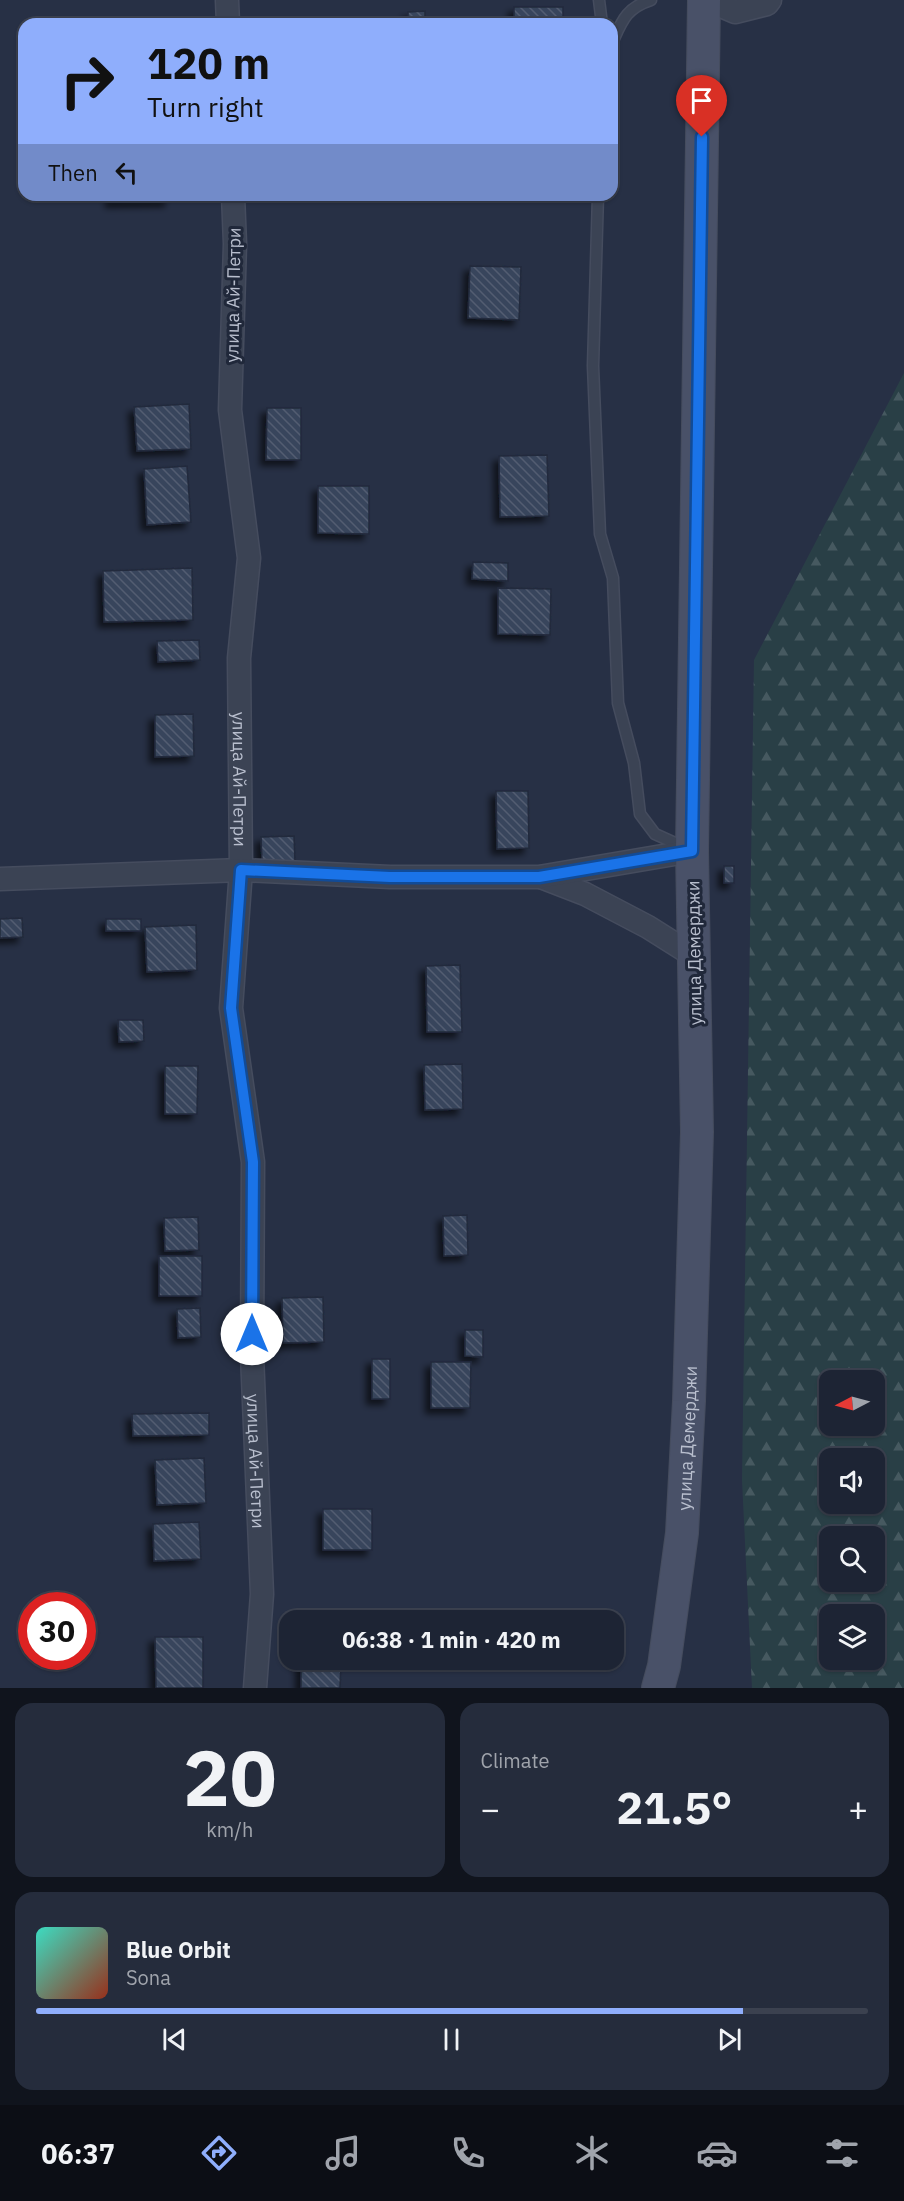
<!DOCTYPE html>
<meta charset="utf-8">
<style>
:root{--surface:#1d2434;--page:#252c3c;--text:#f1f3f6;--muted:#a0a4ac;--line:#3b414f;--accent:#8faefc}
body{margin:0;font-family:"IBM Plex Sans",sans-serif;background:var(--page);color:var(--text);height:100vh;display:flex;flex-direction:column;font-size:22px;white-space:nowrap}
*{box-sizing:border-box;margin:0}
p{font-size:20px;color:var(--muted)}
.icon{flex:none;width:33px;height:33px;fill:none;stroke:currentColor;stroke-width:2;stroke-linecap:round;stroke-linejoin:round}
.map{position:relative;height:1688px;overflow:hidden}
.panel{display:flex;flex-direction:column;gap:15px;padding:15px;background:#10141d;flex:1}
.panel>*{flex:none}
.hud{position:absolute;left:18px;top:18px;width:600px;height:183px;border-radius:18px;box-shadow:0 2px 4px #0004,0 0 0 2px var(--line);background:#8faefc;color:#111;overflow:hidden}
.needle{width:39px;rotate:264deg}
.fabs{position:absolute;left:819px;top:1370px;display:grid;gap:12px}
.fabs a{display:grid;place-items:center;width:66px;height:66px;border-radius:12px;background:var(--surface);box-shadow:0 2px 4px #0004,0 0 0 2px var(--line);font-size:30px}
.speed{position:absolute;left:18px;top:1592px;display:flex;gap:12px;font-size:30px;font-weight:700;text-align:center}
.speed>*{display:grid;place-content:center;width:78px;height:78px;border-radius:50%;background:var(--surface);box-shadow:0 2px 4px #0004,0 0 0 2px var(--line);line-height:1}
.speed .limit{border:9px solid #d22;background:#fff;color:#111}
.pin{position:absolute;display:grid;place-items:center;width:51px;height:51px;color:#fff;margin:-62px -26px;border-radius:50% 50% 50% 0;rotate:-45deg;box-shadow:0 0 6px #0007}
.pin .icon{rotate:45deg}
.me{position:absolute;width:66px;margin:-33px;rotate:0deg;stroke-linejoin:round;filter:drop-shadow(0 0 4px #0008)}
.turn{display:flex;align-items:center;gap:21px;height:126px;padding:0 30px;font-size:27px}
.turn .icon{width:78px;height:78px;stroke-width:2.5}
.turn b{display:block;font-size:42px;line-height:51px}
.then{display:flex;align-items:center;height:57px;padding:0 30px;background:#0003;gap:12px;font-size:22px}
.big{font-size:45px;font-weight:800;line-height:1.1}
.panel .tile{flex:1;display:flex;flex-direction:column;justify-content:center;gap:9px;min-width:0;padding:0 21px;border-radius:18px;background:var(--page)}
.panel .dial{align-items:center;gap:0}
.dial b{font-size:78px;line-height:1}
.song{display:flex;align-items:center;gap:18px}
.cover{width:72px;height:72px;border-radius:9px;background:linear-gradient(135deg,hsl(170 70% 55%),hsl(10 70% 35%))}
.played{height:6px;border-radius:3px;background:linear-gradient(90deg,var(--accent) 85%,var(--line) 85%)}
.keys{display:flex;justify-content:space-around;direction:ltr}
.heat{display:flex;justify-content:space-between;align-items:center;font-size:33px;direction:ltr}
.panel .tiles{flex:1;display:grid;gap:15px;grid-template-columns:1fr 1fr}
.tile:last-child{grid-column:span 2}
.trip{position:absolute;left:279px;top:1610px;width:345px;height:60px;border-radius:18px;background:var(--surface);box-shadow:0 2px 4px #0004,0 0 0 2px var(--line);font-weight:800;line-height:60px;text-align:center}
.tabs{display:flex;height:96px;justify-content:space-around;align-items:center;background:#0c0e15;color:var(--muted)}
.tabs .icon{width:42px;height:42px}
.tabs .active{color:var(--accent)}
.tabs b{font-size:27px;color:var(--text)}
.map>svg:first-child{display:block}
</style>
<div class="map">
<svg width="904" height="1688" viewBox="0 0 904 1688">
<defs>
<pattern id="forest-firs" width="22" height="20" patternUnits="userSpaceOnUse" patternTransform="scale(1.5)"><rect width="22" height="20" fill="#293f46"/><path d="M5 1l3.5 6h-7zM16 11l3.5 6h-7z" fill="#465960"/></pattern>
<pattern id="building-back-hatch" width="6" height="6" patternUnits="userSpaceOnUse" patternTransform="scale(1.5)"><rect width="6" height="6" fill="#38445b"/><path d="M-1 5l2 2M0 0l6 6M5-1l2 2" fill="none" stroke="#535d71"/></pattern>
<filter id="shadow"><feDropShadow dx="-5.5" dy="5.5" stdDeviation="3" flood-color="#0009"/></filter>
</defs>
<rect width="100%" height="100%" fill="#273045"/>
<path fill="url(#forest-firs)" fill-rule="evenodd" d="M 904,373 L 904,1688 L 752,1688 L 742,1480 L 754,660 ZM 830,1380 L 874,1380 L 874,1425 L 830,1425 ZM 830,1458 L 874,1458 L 874,1503 L 830,1503 ZM 830,1536 L 874,1536 L 874,1581 L 830,1581 ZM 830,1614 L 874,1614 L 874,1659 L 830,1659 Z"/>
<g fill="url(#building-back-hatch)" stroke="#222a3c" stroke-width="1.5" filter="url(#shadow)">
<rect x="514" y="7" width="49" height="17"/>
<polygon points="425,11 425,24 408,24 408,12"/>
<rect x="153" y="22" width="29" height="2"/>
<polygon points="111,195 170,195 170,201 111,202"/>
<polygon points="470,266 521,267 519,320 468,318"/>
<polygon points="189,404 191,449 137,451 134,407"/>
<polygon points="267,408 301,408 301,460 266,460"/>
<polygon points="547,455 549,516 500,517 499,456"/>
<polygon points="187,466 191,522 147,525 144,469"/>
<polygon points="318,486 369,486 369,534 318,533"/>
<polygon points="473,562 508,563 508,581 472,579"/>
<polygon points="192,568 193,620 104,622 103,571"/>
<polygon points="498,588 551,589 550,635 498,634"/>
<polygon points="199,640 200,660 158,662 157,641"/>
<polygon points="193,714 194,756 155,757 155,715"/>
<polygon points="496,791 528,791 529,848 497,849"/>
<polygon points="294,836 295,861 262,862 261,837"/>
<rect x="724" y="866" width="10" height="17"/>
<polygon points="22,918 23,937 0,938 0,919"/>
<rect x="106" y="919" width="35" height="12"/>
<polygon points="196,925 197,970 147,972 145,927"/>
<polygon points="460,965 462,1032 427,1032 426,966"/>
<polygon points="118,1020 143,1020 144,1041 119,1042"/>
<polygon points="462,1064 463,1109 425,1110 424,1065"/>
<polygon points="165,1066 198,1066 197,1114 165,1114"/>
<polygon points="467,1215 468,1255 444,1256 443,1216"/>
<polygon points="198,1217 199,1250 165,1251 164,1218"/>
<rect x="159" y="1256" width="43" height="40"/>
<polygon points="323,1297 324,1342 283,1343 282,1298"/>
<polygon points="200,1308 201,1337 178,1338 177,1309"/>
<polygon points="465,1330 483,1330 483,1357 465,1356"/>
<rect x="372" y="1359" width="18" height="40"/>
<polygon points="431,1362 471,1362 470,1408 431,1408"/>
<polygon points="209,1413 209,1435 133,1436 132,1414"/>
<polygon points="204,1458 206,1503 157,1505 155,1460"/>
<rect x="323" y="1509" width="49" height="41"/>
<polygon points="199,1522 201,1559 154,1561 153,1524"/>
<polygon points="351,1617 375,1618 375,1620 351,1620"/>
<polygon points="155,1637 203,1637 203,1688 156,1688"/>
<polygon points="301,1660 341,1661 340,1688 301,1688"/>
</g>
<g fill="none" stroke-linecap="round" stroke-linejoin="round">
<g stroke="#454c5e" stroke-width="13">
<g id="lane">
<polyline points="599,0 602,24"/>
<path d="M 612,43 C 622,21 626,8 651,0"/>
<polyline points="598,195 593,366 600,534 613,578 618,703 634,763 640,814 655,834 686,848"/>
</g>
</g>
<g stroke="#454c5e" stroke-width="25">
<g id="street">
<polyline points="227,0 228,24"/>
<polyline points="707,0 735,12 767,4 770,0"/>
<path id="s1" d="M 233,195 L 235,244 L 230,410 L 249,558 L 239,658 L 241,870 L 231,1008 L 253,1162 L 252,1355 L 262,1594 L 255,1688"/>
<polyline points="541,877 585,894 648,927 694,956"/>
<polyline points="0,879 241,870 390,877 539,877 692,851"/>
</g>
</g>
<g stroke="#454c5e" stroke-width="34">
<g id="secondary">
<path id="s2" d="M 658,1688 L 664,1666 L 682,1533 L 689,1401 L 697,1132 L 692,851 L 704,0"/>
</g>
</g>
<use href="#lane" stroke="#3b4354" stroke-width="10"/>
<use href="#street" stroke="#3b4354" stroke-width="22"/>
<use href="#secondary" stroke="#495168" stroke-width="32"/>
</g>
<g fill="none" stroke-linecap="round" stroke-linejoin="round">
<g stroke="#114b97" stroke-width="15">
<polyline id="route" points="252,1334 253,1162 231,1008 241,870 390,877 539,877 692,851 702,137"/>
</g>
<use href="#route" stroke="#1a73e8" stroke-width="10"/>
</g>
<g text-anchor="middle" dominant-baseline="central" stroke-width="6" stroke-linejoin="round" paint-order="stroke">
<g font-size="18" fill="#b9bfce" stroke="#20283a">
<text transform="translate(233 295) rotate(-89)">улица Ай-Петри</text>
<text stroke="none"><textPath href="#s1" startOffset="586">улица Ай-Петри</textPath></text>
<text transform="translate(694 953) rotate(-91)">улица Демерджи</text>
<text stroke="none"><textPath href="#s2" startOffset="252">улица Демерджи</textPath></text>
<text stroke="none"><textPath href="#s1" startOffset="1270">улица Ай-Петри</textPath></text>
</g>
</g>
</svg>
<div class="fabs">
<a><svg class="needle" viewBox="-14 -14 28 28"><path d="M0-13l5 13h-10z" fill="#e53935"/><path d="M0 13l5-13h-10z" fill="#a0a4ac"/></svg></a>
<a><svg class="icon" aria-label="sound" viewBox="0 0 24 24"><path d="M4 9h4l5-4v14l-5-4H4zM17 9q2 3 0 6"/></svg></a>
<a><svg class="icon" aria-label="search" viewBox="0 0 24 24"><circle cx="10" cy="10" r="6"/><path d="M15 15l6 6"/></svg></a>
<a><svg class="icon" aria-label="layers" viewBox="0 0 24 24"><path d="M12 4l9 5-9 5-9-5zM3 14l9 5 9-5"/></svg></a>
</div>
<div class="speed"><div class="limit">30</div></div>
<div class="pin" style="left:702px;top:137px;background:#d93025"><svg class="icon" aria-label="arrive" viewBox="0 0 24 24"><path d="M6 21V4h12l-3 4 3 4H6"/></svg></div>
<svg class="me" style="left:252px;top:1334px" viewBox="-20 -20 40 40"><circle r="19" fill="#fff"/><path d="M0-13L10 11 0 6-10 11z" fill="#1a73e8"/></svg>
<div class="trip">06:38 · 1 min · 420 m</div>
<div class="hud">
<div class="turn"><svg class="icon" aria-label="right" viewBox="0 0 24 24"><path d="M7 20v-9h11M14 6l5 5-5 5"/></svg><div><b>120 m</b>Turn right</div></div>
<div class="then">Then<svg class="icon" aria-label="left" viewBox="0 0 24 24"><path d="M17 20v-9H6M10 6l-5 5 5 5"/></svg></div>
</div>
</div>
<section class="panel">
<div class="tiles">
<div class="tile dial"><b>20</b><p>km/h</p></div>
<div class="tile"><p>Climate</p>
<div class="heat"><a>−</a><b class="big">21.5°</b><a>+</a></div>
</div>
<div class="tile">
<div class="song"><i class="cover"></i><div><b>Blue Orbit</b><p>Sona</p></div></div>
<div class="played"></div>
<div class="keys"><svg class="icon" aria-label="previous" viewBox="0 0 24 24"><path d="M18 5L8 12l10 7zM5 5v14"/></svg><svg class="icon" aria-label="pause" viewBox="0 0 24 24"><path d="M8 5v14M16 5v14"/></svg><svg class="icon" aria-label="next" viewBox="0 0 24 24"><path d="M6 5l10 7-10 7zM19 5v14"/></svg></div>
</div>
</div>
</section>
<nav class="tabs">
<b>06:37</b>
<svg class="icon active" aria-label="directions" viewBox="0 0 24 24"><path d="M12 3l9 9-9 9-9-9zM9 14v-3h6M13 9l2 2-2 2"/></svg>
<svg class="icon" aria-label="music" viewBox="0 0 24 24"><path d="M9 18V5l10-2v13"/><circle cx="6" cy="18" r="3"/><circle cx="16" cy="16" r="3"/></svg>
<svg class="icon" aria-label="phone" viewBox="0 0 24 24"><path d="M5 4h4l2 5-3 2q2 4 5 5l2-3 5 2v4C11 20 4 13 5 4z"/></svg>
<svg class="icon" aria-label="climate" viewBox="0 0 24 24"><path d="M12 3v18M4 7l16 10M4 17L20 7"/></svg>
<svg class="icon" aria-label="car" viewBox="0 0 24 24"><path d="M5 17H2v-5l4-1 3-4h7l3 4 3 1v5h-3M9 17h6M6 11h13"/><circle cx="7" cy="17" r="2"/><circle cx="17" cy="17" r="2"/></svg>
<svg class="icon" aria-label="filters" viewBox="0 0 24 24"><path d="M4 7h16M4 17h16"/><circle cx="9" cy="7" r="2"/><circle cx="15" cy="17" r="2"/></svg>
</nav>
